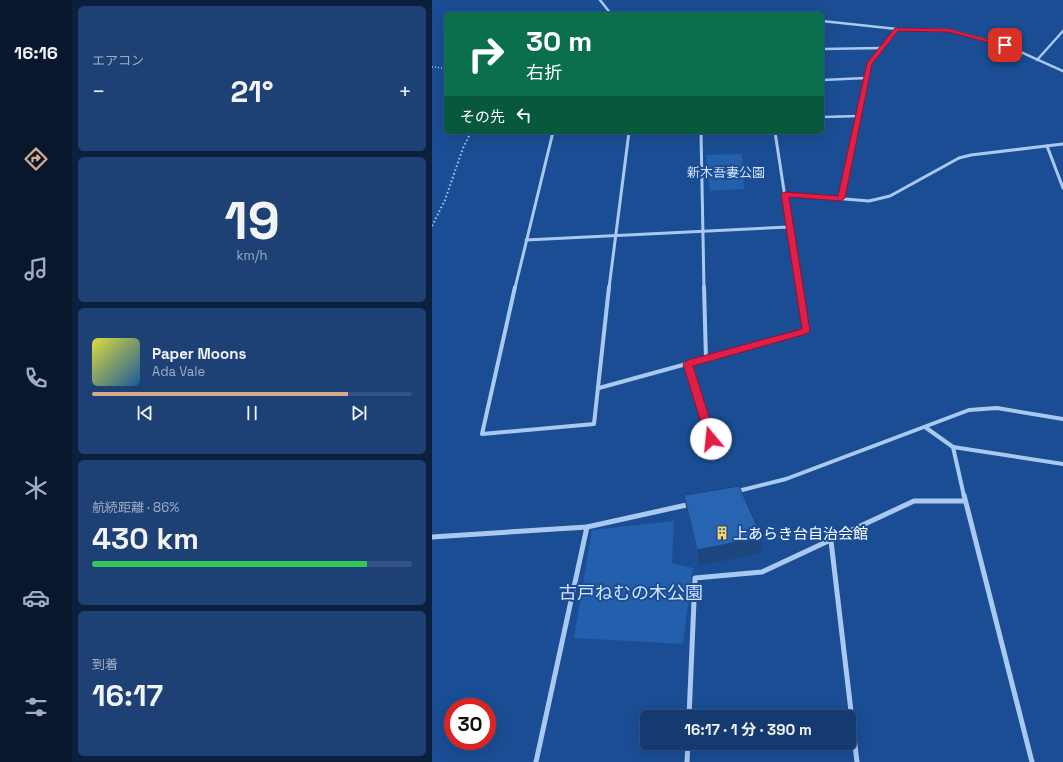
<!DOCTYPE html>
<html lang="ja">
<meta charset="utf-8">
<style>
:root{--surface:#143a6f;--page:#1d4174;--text:#f1f3f6;--muted:#9dadc3;--line:#335482;--accent:#d6ab8b}
body{margin:0;font-family:"Space Grotesk","Noto Sans JP",sans-serif;background:var(--page);color:var(--text);height:100vh;display:flex;flex-direction:column;font-size:15px;white-space:nowrap}
*{box-sizing:border-box;margin:0}
p{font-size:13px;color:var(--muted)}
.icon{flex:none;width:22px;height:22px;fill:none;stroke:currentColor;stroke-width:2;stroke-linecap:round;stroke-linejoin:round}
.map{position:relative;flex:1;overflow:hidden}
.sheet{display:flex;flex-direction:column;gap:6px;padding:6px;background:#0b203d;width:360px}
.sheet>*{flex:none}
.guide{position:absolute;left:12px;top:12px;width:380px;height:122px;border-radius:6px;box-shadow:0 4px 16px #0002,0 0 0 1px var(--line);background:#0b6e4f;color:#fff;overflow:hidden}
.speed{position:absolute;left:12px;top:698px;display:flex;gap:8px;font-size:20px;font-weight:700;text-align:center}
.speed>*{display:grid;place-content:center;width:52px;height:52px;border-radius:50%;background:var(--surface);box-shadow:0 4px 16px #0002,0 0 0 1px var(--line);line-height:1}
.speed .limit{border:6px solid #d22;background:#fff;color:#111}
.pin{position:absolute;display:grid;place-items:center;width:34px;height:34px;color:#fff;margin:-17px;border-radius:8px;box-shadow:0 2px 6px #0006}
.me{position:absolute;width:44px;margin:-22px;rotate:343deg;stroke-linejoin:round;filter:drop-shadow(0 0 3px #0008)}
.turn{display:flex;align-items:center;gap:14px;height:84px;padding:0 16px;font-size:18px}
.turn .icon{width:52px;height:52px;stroke-width:2.5}
.turn b{display:block;font-size:28px;line-height:34px}
.then{display:flex;align-items:center;height:38px;padding:0 16px;background:#0003;gap:8px;font-size:15px}
.big{font-size:30px;font-weight:700;line-height:1.1}
.sheet .card{flex:1;display:flex;flex-direction:column;justify-content:center;gap:6px;min-width:0;padding:0 14px;border-radius:6px;background:var(--page)}
.sheet .dial{align-items:center;gap:0}
.dial b{font-size:52px;line-height:1}
.song{display:flex;align-items:center;gap:12px}
.cover{width:48px;height:48px;border-radius:6px;background:linear-gradient(135deg,hsl(60 70% 55%),hsl(210 70% 35%))}
.played{height:4px;border-radius:2px;background:linear-gradient(90deg,var(--accent) 80%,var(--line) 80%)}
.keys{display:flex;justify-content:space-around;direction:ltr}
.heat{display:flex;justify-content:space-between;align-items:center;font-size:22px;direction:ltr}
.charge{height:6px;border-radius:3px;background:linear-gradient(90deg,#34c759 86%,var(--line) 0)}
.trip{position:absolute;left:208px;top:710px;width:216px;height:40px;border-radius:6px;background:var(--surface);box-shadow:0 4px 16px #0002,0 0 0 1px var(--line);font-weight:700;line-height:40px;text-align:center}
main{display:flex;flex:1;min-height:0}
.dock{display:flex;flex-direction:column;width:72px;justify-content:space-around;align-items:center;background:#08172c;color:var(--muted)}
.dock .icon{width:28px;height:28px}
.dock .on{color:var(--accent)}
.dock b{font-size:18px;color:var(--text)}
.map>svg:first-child{display:block}
</style>
<main>
<nav class="dock">
<b>16:16</b>
<svg class="icon on" aria-label="directions" viewBox="0 0 24 24"><path d="M12 3l9 9-9 9-9-9zM9 14v-3h6M13 9l2 2-2 2"/></svg>
<svg class="icon" aria-label="music" viewBox="0 0 24 24"><path d="M9 18V5l10-2v13"/><circle cx="6" cy="18" r="3"/><circle cx="16" cy="16" r="3"/></svg>
<svg class="icon" aria-label="phone" viewBox="0 0 24 24"><path d="M5 4h4l2 5-3 2q2 4 5 5l2-3 5 2v4C11 20 4 13 5 4z"/></svg>
<svg class="icon" aria-label="climate" viewBox="0 0 24 24"><path d="M12 3v18M4 7l16 10M4 17L20 7"/></svg>
<svg class="icon" aria-label="car" viewBox="0 0 24 24"><path d="M5 17H2v-5l4-1 3-4h7l3 4 3 1v5h-3M9 17h6M6 11h13"/><circle cx="7" cy="17" r="2"/><circle cx="17" cy="17" r="2"/></svg>
<svg class="icon" aria-label="filters" viewBox="0 0 24 24"><path d="M4 7h16M4 17h16"/><circle cx="9" cy="7" r="2"/><circle cx="15" cy="17" r="2"/></svg>
</nav>
<section class="sheet">
<div class="card"><p>エアコン</p>
<div class="heat"><a>−</a><b class="big">21°</b><a>+</a></div>
</div>
<div class="card dial"><b>19</b><p>km/h</p></div>
<div class="card">
<div class="song"><i class="cover"></i><div><b>Paper Moons</b><p>Ada Vale</p></div></div>
<div class="played"></div>
<div class="keys"><svg class="icon" aria-label="previous" viewBox="0 0 24 24"><path d="M18 5L8 12l10 7zM5 5v14"/></svg><svg class="icon" aria-label="pause" viewBox="0 0 24 24"><path d="M8 5v14M16 5v14"/></svg><svg class="icon" aria-label="next" viewBox="0 0 24 24"><path d="M6 5l10 7-10 7zM19 5v14"/></svg></div>
</div>
<div class="card"><p>航続距離 · 86%</p><b class="big">430 km</b><div class="charge"></div></div>
<div class="card"><p>到着</p><b class="big">16:17</b></div>
</section>
<div class="map">
<svg width="631" height="762" viewBox="0 0 631 762">
<rect width="100%" height="100%" fill="#1a4d94"/>
<g fill="#225fad">
<polygon points="310,154 312,189 278,191 274,155"/>
<polygon points="242,521 240,563 261,568 251,644 142,638 160,530"/>
</g>
<g fill="none" stroke-linecap="round" stroke-linejoin="round">
<polyline stroke="#aac9f0" stroke-width="1.5" stroke-dasharray="1 2" stroke-linecap="butt" points="0,67 14,68"/>
<polyline stroke="#aac9f0" stroke-width="2" stroke-dasharray="1.5 2.5" stroke-linecap="butt" points="0,226 13,200 31,148 39,132"/>
<g stroke="#aac9f0" stroke-width="2.5">
<polyline points="168,0 179,14"/>
<polyline points="296,14 324,14"/>
<polyline points="390,21 465,29 517,30 573,45 631,71"/>
<polyline points="390,49 450,48"/>
<polyline points="605,60 631,31"/>
<polyline points="390,80 434,78"/>
<polyline points="390,117 427,116"/>
<polyline points="424,126 438,63 465,29"/>
</g>
<g stroke="#aac9f0" stroke-width="3">
<polyline points="269,132 272,288"/>
<polyline points="343,132 367,288"/>
<polyline points="615,146 631,188"/>
<polyline points="353,194 437,201 458,196 527,158 539,155 631,144"/>
<polyline points="409,199 425,125"/>
<polyline points="94,240 357,227"/>
<polyline points="83,288 121,132"/>
<polyline points="177,288 197,132"/>
</g>
<g stroke="#aac9f0" stroke-width="4">
<polyline points="83,287 50,434 162,424 177,287"/>
<polyline points="272,287 274,359"/>
<polyline points="255,364 279,439"/>
<polyline points="167,388 374,331 367,287"/>
<polyline points="493,427 521,447 532,496"/>
<polyline points="521,447 631,464"/>
<polyline points="306,491 354,479 537,410 565,408 631,419"/>
</g>
<g stroke="#aac9f0" stroke-width="5">
<polyline points="532,495 600,762"/>
<polyline points="0,537 155,527 259,504"/>
<polyline points="399,541 425,762"/>
<polyline points="257,717 263,578 330,572 482,501 533,501"/>
<polyline points="104,762 155,527"/>
<polyline points="255,762 256,743"/>
</g>
</g>
<polygon fill="#225699" points="252,495 330,553 267,566 255,512"/>
<polygon fill="#1c467d" points="330,537 330,553 267,566 265,550"/>
<polygon fill="#2864b2" stroke="#1c467d" points="307,486 330,537 265,550 252,495"/>
<polygon fill="#e11d48" stroke="#92132f" points="463,28 517,29 576,45 573,47 517,32 466,31 440,64 413,198 409,201 357,197 378,331 374,334 261,366 284,439 282,442 275,442 251,364 256,360 370,329 349,194 353,192 406,196 435,63"/>
<defs>
<g id="building-bare" transform="scale(1.08)"><path d="M-4-6H4V6H1V3H-1V6H-4ZM-2.5-4.3h1.7v1.8h-1.7ZM.8-4.3h1.7v1.8H.8ZM-2.5-1h1.7V.8h-1.7ZM.8-1h1.7V.8H.8Z" fill="#ffd569" stroke="#1a4d94" stroke-width="2.5" paint-order="stroke"/></g>
</defs>
<g fill-rule="evenodd">
<use href="#building-bare" x="290" y="533"/>
</g>
<g text-anchor="middle" dominant-baseline="central" stroke-width="4" stroke-linejoin="round" paint-order="stroke">
<g font-size="13" fill="#d1e4fb" stroke="#1a4d94">
<text x="294" y="172">新木吾妻公園</text>
</g>
<g font-size="15" fill="#fff" stroke="#1a4d94" text-anchor="start">
<text x="301" y="533">上あらき台自治会館</text>
</g>
<g font-size="18" fill="#d1e4fb" stroke="#1a4d94">
<text x="199" y="592">古戸ねむの木公園</text>
</g>
</g>
</svg>
<div class="speed"><div class="limit">30</div></div>
<div class="pin" style="left:573px;top:45px;background:#d93025"><svg class="icon" aria-label="arrive" viewBox="0 0 24 24"><path d="M6 21V4h12l-3 4 3 4H6"/></svg></div>
<svg class="me" style="left:279px;top:439px" viewBox="-20 -20 40 40"><circle r="19" fill="#fff"/><path d="M0-13L10 11 0 6-10 11z" fill="#e11d48"/></svg>
<div class="trip">16:17 · 1 分 · 390 m</div>
<div class="guide">
<div class="turn"><svg class="icon" aria-label="right" viewBox="0 0 24 24"><path d="M7 20v-9h11M14 6l5 5-5 5"/></svg><div><b>30 m</b>右折</div></div>
<div class="then">その先<svg class="icon" aria-label="left" viewBox="0 0 24 24"><path d="M17 20v-9H6M10 6l-5 5 5 5"/></svg></div>
</div>
</div>
</main>
